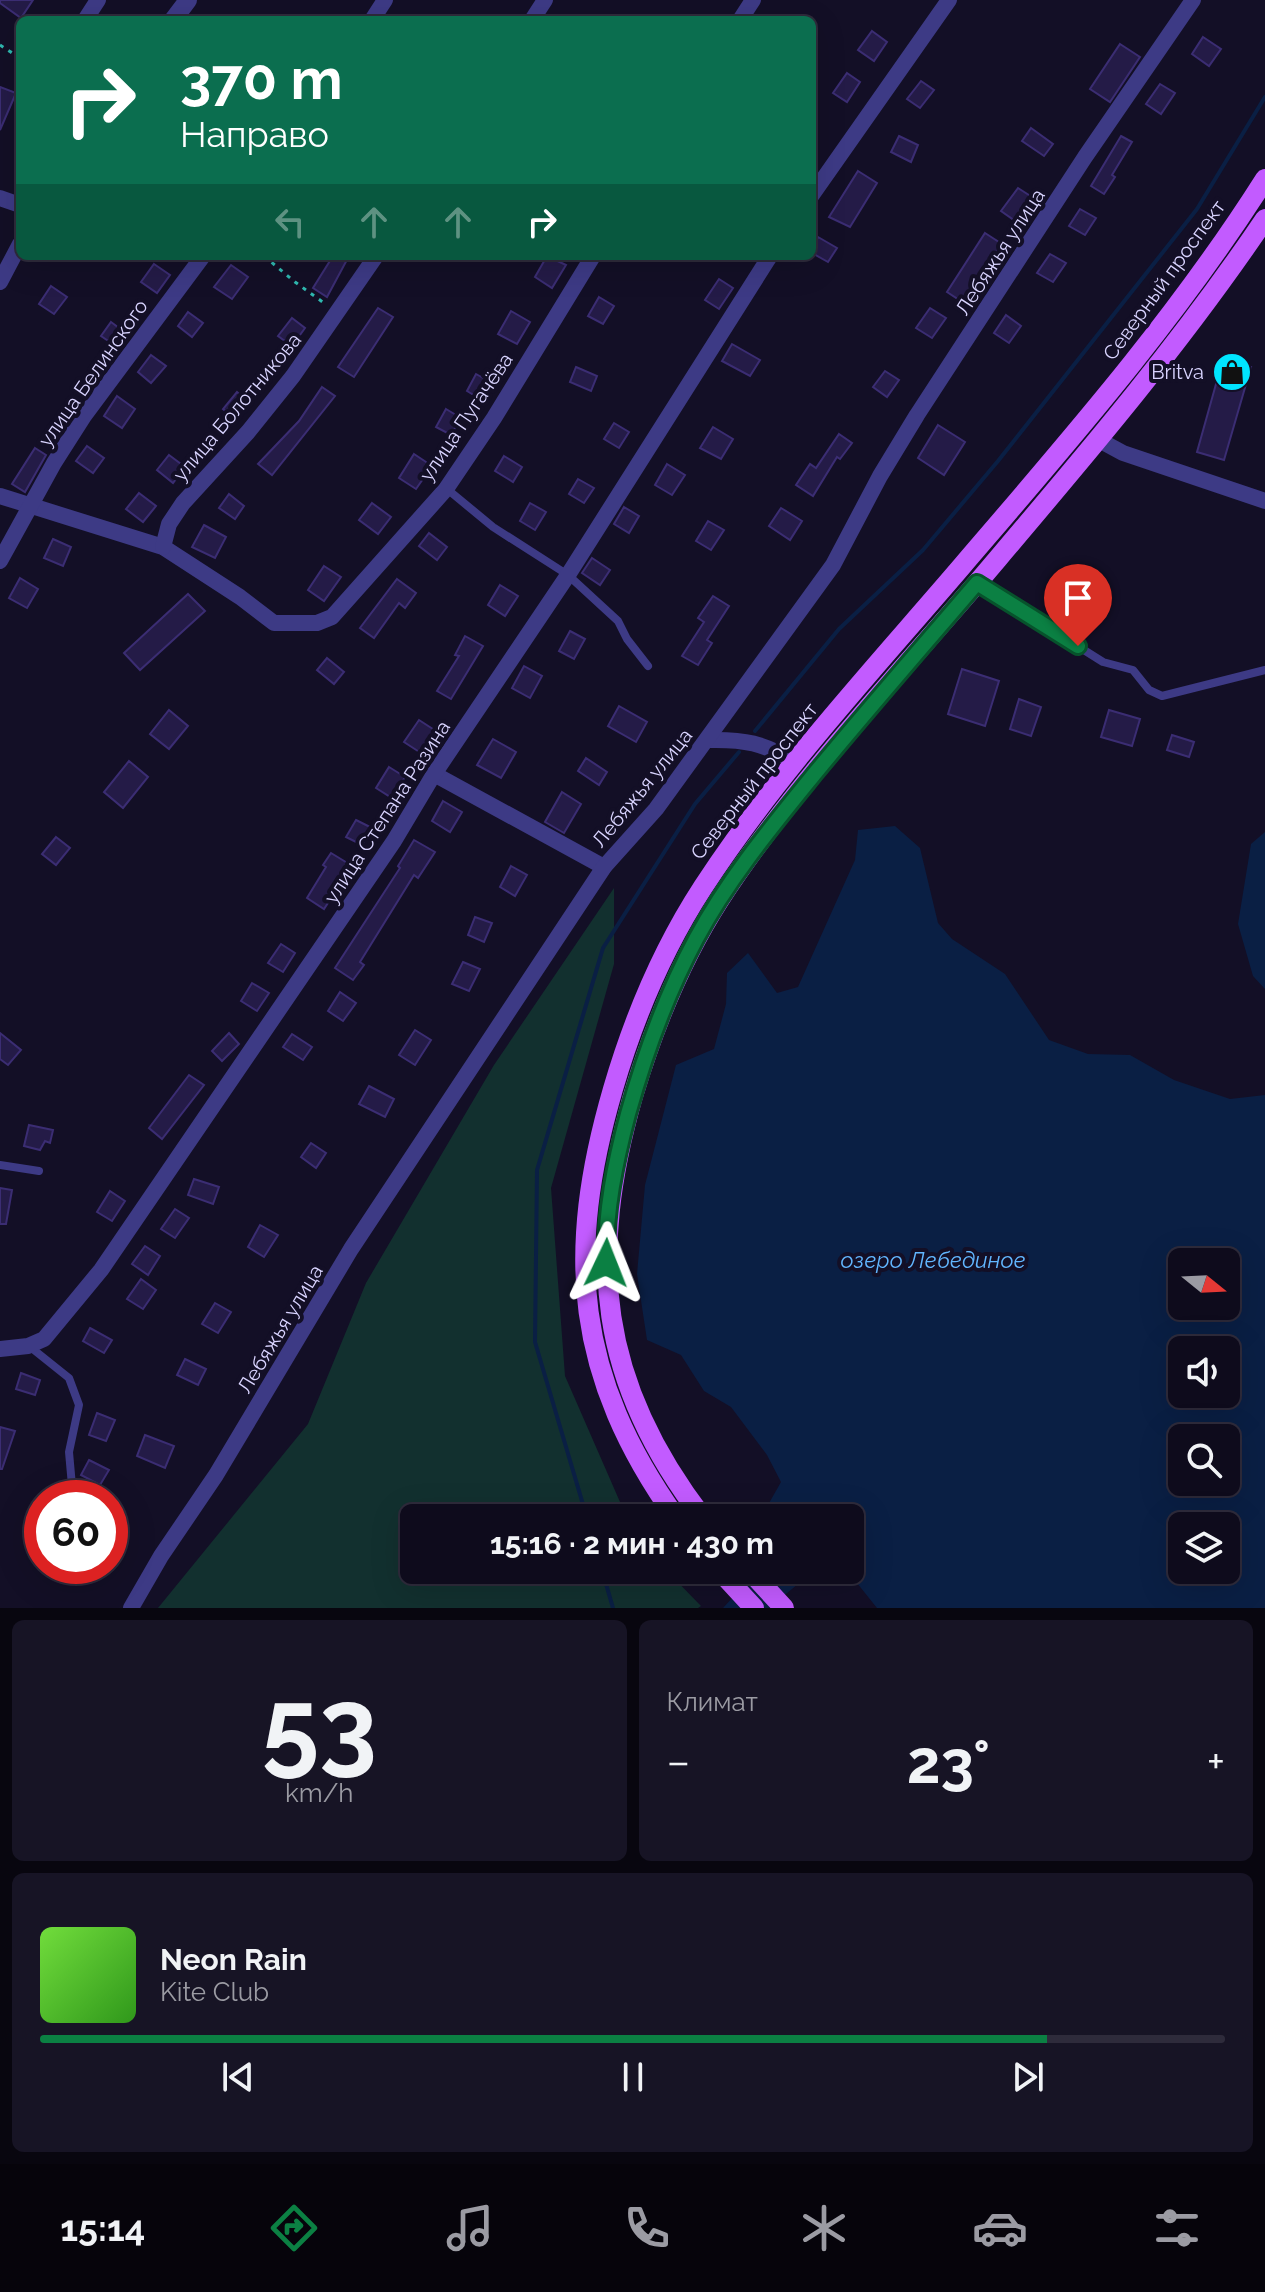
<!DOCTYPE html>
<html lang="ru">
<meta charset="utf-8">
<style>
:root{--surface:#0e0b1c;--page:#171425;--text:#f1f3f6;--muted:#9b9ba3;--line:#2e2b3b;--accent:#0b8043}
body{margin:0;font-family:Raleway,sans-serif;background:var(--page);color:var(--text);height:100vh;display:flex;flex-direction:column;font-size:30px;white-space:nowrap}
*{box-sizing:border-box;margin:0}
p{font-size:26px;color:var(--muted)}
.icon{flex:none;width:44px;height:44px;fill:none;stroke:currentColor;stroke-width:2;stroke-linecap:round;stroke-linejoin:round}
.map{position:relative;height:1608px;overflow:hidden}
.side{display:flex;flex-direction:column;gap:12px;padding:12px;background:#08060f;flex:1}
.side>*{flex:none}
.hud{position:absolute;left:16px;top:16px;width:800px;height:244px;border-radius:12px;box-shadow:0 8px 32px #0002,0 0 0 2px var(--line);background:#0b6e4f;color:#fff;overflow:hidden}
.needle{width:52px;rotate:108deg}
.fabs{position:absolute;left:1168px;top:1248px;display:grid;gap:16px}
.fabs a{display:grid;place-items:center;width:72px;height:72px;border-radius:12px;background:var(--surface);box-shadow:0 8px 32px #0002,0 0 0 2px var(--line);font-size:40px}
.speed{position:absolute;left:24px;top:1480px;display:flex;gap:16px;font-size:40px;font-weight:700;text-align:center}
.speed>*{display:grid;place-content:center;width:104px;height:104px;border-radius:50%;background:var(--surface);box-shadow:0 8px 32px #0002,0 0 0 2px var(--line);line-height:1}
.speed .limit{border:12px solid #d22;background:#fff;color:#111}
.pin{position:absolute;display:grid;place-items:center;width:68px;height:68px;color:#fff;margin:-82px -34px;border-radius:50% 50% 50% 0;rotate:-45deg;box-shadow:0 0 8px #0007}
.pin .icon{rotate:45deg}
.me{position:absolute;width:88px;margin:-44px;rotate:2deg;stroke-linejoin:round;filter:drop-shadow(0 0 6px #0008)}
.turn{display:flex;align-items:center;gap:28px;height:168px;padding:0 32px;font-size:36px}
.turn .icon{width:104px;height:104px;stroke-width:2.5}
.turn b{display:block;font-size:56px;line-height:68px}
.lanes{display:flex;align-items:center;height:76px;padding:0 32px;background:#0003;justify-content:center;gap:40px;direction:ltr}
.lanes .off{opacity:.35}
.big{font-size:60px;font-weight:700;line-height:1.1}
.side .widget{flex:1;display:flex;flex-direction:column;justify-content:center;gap:12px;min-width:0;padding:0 28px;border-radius:12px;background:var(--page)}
.side .dial{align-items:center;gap:0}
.dial b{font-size:104px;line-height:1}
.song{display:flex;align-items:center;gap:24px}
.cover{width:96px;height:96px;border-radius:12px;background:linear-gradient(135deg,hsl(100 70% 55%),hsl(110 70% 35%))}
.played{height:8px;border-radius:4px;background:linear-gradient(90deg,var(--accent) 85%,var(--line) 85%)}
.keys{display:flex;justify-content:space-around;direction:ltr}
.heat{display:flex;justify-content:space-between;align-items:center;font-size:44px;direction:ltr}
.side .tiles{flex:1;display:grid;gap:12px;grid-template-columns:1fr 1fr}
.widget:last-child{grid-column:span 2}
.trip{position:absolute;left:400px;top:1504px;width:464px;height:80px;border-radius:12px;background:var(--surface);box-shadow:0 8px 32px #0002,0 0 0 2px var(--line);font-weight:700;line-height:80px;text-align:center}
.tabs{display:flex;height:128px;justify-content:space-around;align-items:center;background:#06040b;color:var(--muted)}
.tabs .icon{width:56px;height:56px}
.tabs .on{color:var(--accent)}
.tabs b{font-size:36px;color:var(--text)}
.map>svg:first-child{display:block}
</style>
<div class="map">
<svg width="1265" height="1608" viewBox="0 0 1265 1608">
<rect width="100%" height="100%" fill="#130f26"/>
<polygon fill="#12302f" points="614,888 614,964 551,1188 565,1376 627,1518 414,1518 414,1570 666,1570 701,1606 698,1608 158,1608 308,1424 366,1283 494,1065"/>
<g fill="#0a1f44" fill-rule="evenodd">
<path d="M 895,826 L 920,848 L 938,923 L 952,939 L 1005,974 L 1049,1040 L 1088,1054 L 1130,1055 L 1174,1080 L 1230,1099 L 1265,1095 L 1265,1608 L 877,1608 L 857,1583 L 819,1575 L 804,1579 L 769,1608 L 723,1608 L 758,1570 L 850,1570 L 850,1518 L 770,1518 L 768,1505 L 781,1482 L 767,1455 L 731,1407 L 704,1391 L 681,1355 L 647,1340 L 637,1274 L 645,1185 L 676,1065 L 714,1049 L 726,1004 L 727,973 L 748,953 L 777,993 L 798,987 L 855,860 L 858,830 ZM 1182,1262 L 1226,1262 L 1226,1306 L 1182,1306 ZM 1182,1350 L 1226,1350 L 1226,1394 L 1182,1394 ZM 1182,1438 L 1226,1438 L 1226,1482 L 1182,1482 ZM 1182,1526 L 1226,1526 L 1226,1570 L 1182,1570 Z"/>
<polygon points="1265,832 1265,989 1253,976 1238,924 1251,844"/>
</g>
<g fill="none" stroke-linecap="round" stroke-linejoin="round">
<g stroke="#0a1f44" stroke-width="4">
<polyline points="755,731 839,629 923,550 998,461 1197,209 1265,97"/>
<polyline points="587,1518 535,1342 537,1170 603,948 695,804 739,752"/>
<polyline points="602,1570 613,1608"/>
</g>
</g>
<g fill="#241b47" stroke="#3b2d73" stroke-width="2">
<polygon points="0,0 33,0 21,18 0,3"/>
<polygon points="872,31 887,42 874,61 858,50"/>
<polygon points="1203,37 1221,49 1209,66 1192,54"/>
<polygon points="1120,44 1140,57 1110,102 1090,89"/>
<polygon points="847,73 860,82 847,102 833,93"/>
<polygon points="921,81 934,90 920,108 907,99"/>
<polygon points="1160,84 1175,93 1161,114 1146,104"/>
<polygon points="0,87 16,93 0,130"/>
<polygon points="1031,128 1053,144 1044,156 1022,141"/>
<polygon points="899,136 918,145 911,162 891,152"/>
<polygon points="1121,136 1132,142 1112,175 1115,177 1104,194 1091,186"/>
<polygon points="858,171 877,183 850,227 829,217"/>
<polygon points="1018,188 1035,199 1018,223 1001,211"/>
<polygon points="1080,209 1096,218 1085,235 1069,226"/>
<polygon points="985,233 1002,244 964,303 947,292"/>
<polygon points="818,237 837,248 828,262 812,253"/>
<polygon points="1050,254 1066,263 1053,282 1037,273"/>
<polygon points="333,256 349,256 327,297 313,288"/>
<polygon points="547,256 566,265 552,288 535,277"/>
<polygon points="154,264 170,275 157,293 141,282"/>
<polygon points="231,265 248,277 232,299 214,287"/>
<polygon points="719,279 733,288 719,309 705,300"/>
<polygon points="51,286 67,297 54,314 39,304"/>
<polygon points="599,297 614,306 603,324 588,316"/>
<polygon points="378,308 393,317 354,377 338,367"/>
<polygon points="930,308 946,318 932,338 916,328"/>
<polygon points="511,311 530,322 517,344 498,334"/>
<polygon points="188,312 203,323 192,337 178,326"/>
<polygon points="1006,315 1021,326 1009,343 994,333"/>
<polygon points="292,318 305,328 292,346 278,336"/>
<polygon points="111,322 127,334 117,347 101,336"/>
<polygon points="732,344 760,360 750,376 722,361"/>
<polygon points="151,355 166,366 151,383 138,372"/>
<polygon points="1223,359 1251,367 1224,460 1197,452"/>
<polygon points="576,367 597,376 591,391 570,382"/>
<polygon points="885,371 899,380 887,397 873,387"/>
<polygon points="476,374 492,383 482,400 467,391"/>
<polygon points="322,387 335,396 272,475 258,464 299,421"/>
<polygon points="237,392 251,404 236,420 223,409"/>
<polygon points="117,396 135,409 122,428 104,416"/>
<polygon points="446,409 461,418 451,435 436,427"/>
<polygon points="614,423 629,432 619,448 604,439"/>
<polygon points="938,425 965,442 944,475 918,458"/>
<polygon points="713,427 733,439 721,459 700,448"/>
<polygon points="839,434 852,443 840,459 837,457 813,496 796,485 810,464 816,468"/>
<polygon points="87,446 104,458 93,473 76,461"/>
<polygon points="35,448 46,455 25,492 12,484"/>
<polygon points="414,454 432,466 416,489 399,478"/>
<polygon points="169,455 185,467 173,483 157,470"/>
<polygon points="504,456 522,467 513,482 495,471"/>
<polygon points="667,464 685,475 672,495 655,485"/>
<polygon points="578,479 594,488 584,503 569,494"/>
<polygon points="139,493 156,506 143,522 126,509"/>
<polygon points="229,494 244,506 235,519 219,508"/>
<polygon points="372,503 391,517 378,534 359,520"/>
<polygon points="530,503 546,512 535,530 520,521"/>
<polygon points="624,507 639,516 629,533 614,524"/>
<polygon points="781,508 802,521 790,540 769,526"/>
<polygon points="708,521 724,530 711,550 696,541"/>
<polygon points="204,525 226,537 215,558 192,547"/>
<polygon points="429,533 447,547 437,560 419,546"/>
<polygon points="53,539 71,547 63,566 44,558"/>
<polygon points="592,558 610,570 600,585 582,573"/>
<polygon points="324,566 341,577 324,601 308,590"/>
<polygon points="20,578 38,589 27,608 9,598"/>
<polygon points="397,579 416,593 405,608 399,603 374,638 360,628"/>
<polygon points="500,585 518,596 505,616 488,605"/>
<polygon points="188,594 205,611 140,670 124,653"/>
<polygon points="713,596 729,606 707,640 712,643 698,665 682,656 704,622 698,618"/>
<polygon points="570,631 585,639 574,659 559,651"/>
<polygon points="465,636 483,646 451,699 437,691 459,656 455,655"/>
<polygon points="327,658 344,672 334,684 317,670"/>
<polygon points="524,666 542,676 530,698 512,688"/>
<polygon points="962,669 999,681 985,726 948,714"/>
<polygon points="1019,699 1041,707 1031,736 1010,729"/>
<polygon points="619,706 647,722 636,742 608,726"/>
<polygon points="169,710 188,726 169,749 150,734"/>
<polygon points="1109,710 1140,719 1132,746 1101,737"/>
<polygon points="419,720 439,733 424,755 404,742"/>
<polygon points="1172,735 1194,742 1189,757 1167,750"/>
<polygon points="493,739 516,752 501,778 477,765"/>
<polygon points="586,758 607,772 599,785 578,771"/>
<polygon points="129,761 148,777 123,808 104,792"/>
<polygon points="389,767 405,777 392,798 376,788"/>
<polygon points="562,792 581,804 564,833 545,822"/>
<polygon points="443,801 462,812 450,832 432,821"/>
<polygon points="356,820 372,828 362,845 346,837"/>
<polygon points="56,837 70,848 56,865 42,854"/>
<polygon points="414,840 435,852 418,878 414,875 360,962 364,965 353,980 335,968 400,868 398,866"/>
<polygon points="331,853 349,864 330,894 333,895 324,909 307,898 326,867 323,865"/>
<polygon points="511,866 527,875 515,896 500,887"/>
<polygon points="475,917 492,923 484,942 468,935"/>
<polygon points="281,944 295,953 283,972 268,963"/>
<polygon points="463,962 480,969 469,991 452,984"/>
<polygon points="252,983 269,993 257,1011 241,1001"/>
<polygon points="340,992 356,1003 343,1021 328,1011"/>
<polygon points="415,1030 431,1040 415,1065 399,1055"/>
<polygon points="0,1033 21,1050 8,1065 0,1059"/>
<polygon points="229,1033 239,1044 222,1061 212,1051"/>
<polygon points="292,1034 312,1047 303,1060 283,1047"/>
<polygon points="189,1075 204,1085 162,1139 149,1128"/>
<polygon points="369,1086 394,1099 385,1117 359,1104"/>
<polygon points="29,1125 53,1130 50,1143 45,1141 40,1150 24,1146"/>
<polygon points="311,1143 326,1153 316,1168 301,1157"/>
<polygon points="194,1179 219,1187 213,1204 188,1195"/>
<polygon points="0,1188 12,1190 6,1224 0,1224"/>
<polygon points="110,1191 125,1201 112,1221 97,1212"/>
<polygon points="175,1209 189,1218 175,1238 161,1229"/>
<polygon points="260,1225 278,1235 264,1257 248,1247"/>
<polygon points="145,1246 160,1256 148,1275 132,1264"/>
<polygon points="141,1279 156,1290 143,1309 127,1299"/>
<polygon points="215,1303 231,1312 218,1333 202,1324"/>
<polygon points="90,1328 112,1340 104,1353 83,1341"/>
<polygon points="185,1359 206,1369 198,1385 177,1375"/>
<polygon points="21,1373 40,1380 35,1395 16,1389"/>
<polygon points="97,1413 115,1420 106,1441 89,1435"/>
<polygon points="0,1427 15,1431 2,1469 0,1469"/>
<polygon points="145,1435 174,1446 165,1468 137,1456"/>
<polygon points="89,1460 109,1470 100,1485 81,1475"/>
</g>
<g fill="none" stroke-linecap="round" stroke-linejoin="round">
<g stroke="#2fb8b0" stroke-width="3" stroke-dasharray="4 6" stroke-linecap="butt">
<polyline points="0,45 20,58"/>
<polyline points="264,256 295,282 324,303"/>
</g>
<g stroke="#3d3a85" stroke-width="8">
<polyline points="447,489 493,527 568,575 618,621 627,639 648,666"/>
<polyline points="979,584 1103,662 1133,670 1149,690 1162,696 1265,670"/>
<polyline points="0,1165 39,1171"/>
<polyline points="29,1346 69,1378 79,1405 69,1452 73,1497"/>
</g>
<g stroke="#3d3a85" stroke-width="16">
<polyline points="85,20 98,0"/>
<polyline points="372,20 385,0"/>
<polyline points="532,20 545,0"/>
<polyline points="740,20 753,0"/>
<polyline points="812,195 949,0"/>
<polyline points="0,198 20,205"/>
<polyline points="0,282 20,244"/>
<polyline points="1099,440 1123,453 1265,501"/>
<polyline points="0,496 163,547 240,597 274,623 317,623 332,617 446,489 494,418 593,256"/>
<polyline points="163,547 169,524 183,503 248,432 293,376 376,256"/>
<polyline points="0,561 54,463 84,416 203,256"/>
<path d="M 707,740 C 746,739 762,743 796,762"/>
<polyline points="434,774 604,867"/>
<polyline points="0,1349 28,1346 44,1339 101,1270 394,841 434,774 568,575 770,256"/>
<polyline points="131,1608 161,1556 216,1475 351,1249 604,867 656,809 833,565 880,476 917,415 1085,157 1193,0"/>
</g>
<polyline stroke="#3d3a85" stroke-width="18" points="173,20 188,0"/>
<g stroke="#c25bff" stroke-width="20">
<path d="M 676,1518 C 575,1376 565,1254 613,1089 C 634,1017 662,950 703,887 C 778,772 873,670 962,566 C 1069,441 1177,318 1265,179"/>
<path d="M 703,1518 C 598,1382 587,1258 633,1096 C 654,1026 680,961 720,899 C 794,786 889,685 978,582 C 1078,464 1178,348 1265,219"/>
<polyline points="719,1570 754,1608"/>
<polyline points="749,1570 784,1608"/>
</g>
</g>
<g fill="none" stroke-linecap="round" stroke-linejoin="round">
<g stroke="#07532c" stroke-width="20">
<path id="route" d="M 606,1263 C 605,1212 615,1163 628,1114 C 645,1053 666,995 696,939 C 728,879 773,825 816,772 C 869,708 923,646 977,583 L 1078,646"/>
</g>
<use href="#route" stroke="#0b8043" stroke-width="14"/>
</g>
<defs>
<g id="shop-disc" transform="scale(2)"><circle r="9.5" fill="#00e5ff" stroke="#130f26"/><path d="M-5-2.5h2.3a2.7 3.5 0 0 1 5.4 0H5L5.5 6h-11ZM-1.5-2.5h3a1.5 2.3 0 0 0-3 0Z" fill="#111"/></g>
</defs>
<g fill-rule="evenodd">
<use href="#shop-disc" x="1232" y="372"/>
</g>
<g text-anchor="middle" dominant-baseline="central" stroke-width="8" stroke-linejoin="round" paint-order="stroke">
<g font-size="20" fill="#d9d4ff" stroke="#130f26">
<text transform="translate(1000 252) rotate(-57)">Лебяжья улица</text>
<text transform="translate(1164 280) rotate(-54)">Северный проспект</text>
<text transform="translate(93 373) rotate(-55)">улица Белинского</text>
<text transform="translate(237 407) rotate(-50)">улица Болотникова</text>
<text transform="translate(466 417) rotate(-56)">улица Пугачёва</text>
<text transform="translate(754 781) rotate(-52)">Северный проспект</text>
<text transform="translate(642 788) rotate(-51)">Лебяжья улица</text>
<text transform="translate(387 812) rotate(-57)">улица Степана Разина</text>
<text transform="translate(280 1329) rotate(-59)">Лебяжья улица</text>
</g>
<g font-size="20" fill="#d9d4ff" stroke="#130f26" text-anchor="end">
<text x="1204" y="372">Britva</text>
</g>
<g font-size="22" font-style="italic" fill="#62b6ff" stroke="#130f26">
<text x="933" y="1260">озеро Лебединое</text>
</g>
</g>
</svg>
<div class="fabs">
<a><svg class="needle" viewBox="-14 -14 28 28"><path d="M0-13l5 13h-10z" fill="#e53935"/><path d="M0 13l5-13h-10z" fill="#9b9ba3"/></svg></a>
<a><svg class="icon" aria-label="sound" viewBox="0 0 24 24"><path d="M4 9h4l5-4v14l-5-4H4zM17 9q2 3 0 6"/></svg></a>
<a><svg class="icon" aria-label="search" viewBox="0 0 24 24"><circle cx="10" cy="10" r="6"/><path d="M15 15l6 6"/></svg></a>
<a><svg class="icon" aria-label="layers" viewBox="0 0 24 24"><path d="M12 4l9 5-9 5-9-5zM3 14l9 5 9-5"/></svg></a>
</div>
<div class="speed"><div class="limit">60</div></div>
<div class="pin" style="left:1078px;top:646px;background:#d93025"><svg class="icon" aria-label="arrive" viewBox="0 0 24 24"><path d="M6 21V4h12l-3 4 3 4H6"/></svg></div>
<svg class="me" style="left:606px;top:1263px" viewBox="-20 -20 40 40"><path d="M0-17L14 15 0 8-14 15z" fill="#0b8043" stroke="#fff" stroke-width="4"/></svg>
<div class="trip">15:16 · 2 мин · 430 m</div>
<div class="hud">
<div class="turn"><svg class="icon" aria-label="right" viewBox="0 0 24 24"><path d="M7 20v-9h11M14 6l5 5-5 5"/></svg><div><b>370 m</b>Направо</div></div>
<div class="lanes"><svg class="icon off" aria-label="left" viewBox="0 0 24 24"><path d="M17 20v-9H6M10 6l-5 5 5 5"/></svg><svg class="icon off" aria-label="ahead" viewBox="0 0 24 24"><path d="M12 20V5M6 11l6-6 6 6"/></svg><svg class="icon off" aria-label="ahead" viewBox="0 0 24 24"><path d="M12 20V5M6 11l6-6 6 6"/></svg><svg class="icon" aria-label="right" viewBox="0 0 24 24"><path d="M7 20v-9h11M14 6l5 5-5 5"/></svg></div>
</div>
</div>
<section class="side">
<div class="tiles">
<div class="widget dial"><b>53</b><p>km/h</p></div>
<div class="widget"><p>Климат</p>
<div class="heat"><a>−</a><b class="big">23°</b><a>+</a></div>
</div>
<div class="widget">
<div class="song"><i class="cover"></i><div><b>Neon Rain</b><p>Kite Club</p></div></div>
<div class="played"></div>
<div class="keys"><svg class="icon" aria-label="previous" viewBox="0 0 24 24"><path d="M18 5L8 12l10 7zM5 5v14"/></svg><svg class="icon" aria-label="pause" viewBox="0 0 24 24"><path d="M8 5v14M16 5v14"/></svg><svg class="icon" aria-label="next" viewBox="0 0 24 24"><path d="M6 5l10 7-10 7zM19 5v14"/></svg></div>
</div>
</div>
</section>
<nav class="tabs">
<b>15:14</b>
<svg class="icon on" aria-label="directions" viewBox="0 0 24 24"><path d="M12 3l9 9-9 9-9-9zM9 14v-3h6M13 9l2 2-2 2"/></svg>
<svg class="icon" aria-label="music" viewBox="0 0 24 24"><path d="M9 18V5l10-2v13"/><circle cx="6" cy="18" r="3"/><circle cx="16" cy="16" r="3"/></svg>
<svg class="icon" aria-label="phone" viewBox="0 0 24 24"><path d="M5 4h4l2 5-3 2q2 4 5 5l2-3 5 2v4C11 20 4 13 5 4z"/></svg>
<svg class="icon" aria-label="climate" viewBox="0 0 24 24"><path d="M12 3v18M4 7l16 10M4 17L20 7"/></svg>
<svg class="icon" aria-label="car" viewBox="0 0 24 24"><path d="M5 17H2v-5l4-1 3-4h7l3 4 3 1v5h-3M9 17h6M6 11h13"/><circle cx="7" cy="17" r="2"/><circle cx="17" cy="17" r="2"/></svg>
<svg class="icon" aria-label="filters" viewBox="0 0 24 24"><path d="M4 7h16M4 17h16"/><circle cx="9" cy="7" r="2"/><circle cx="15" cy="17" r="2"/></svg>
</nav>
